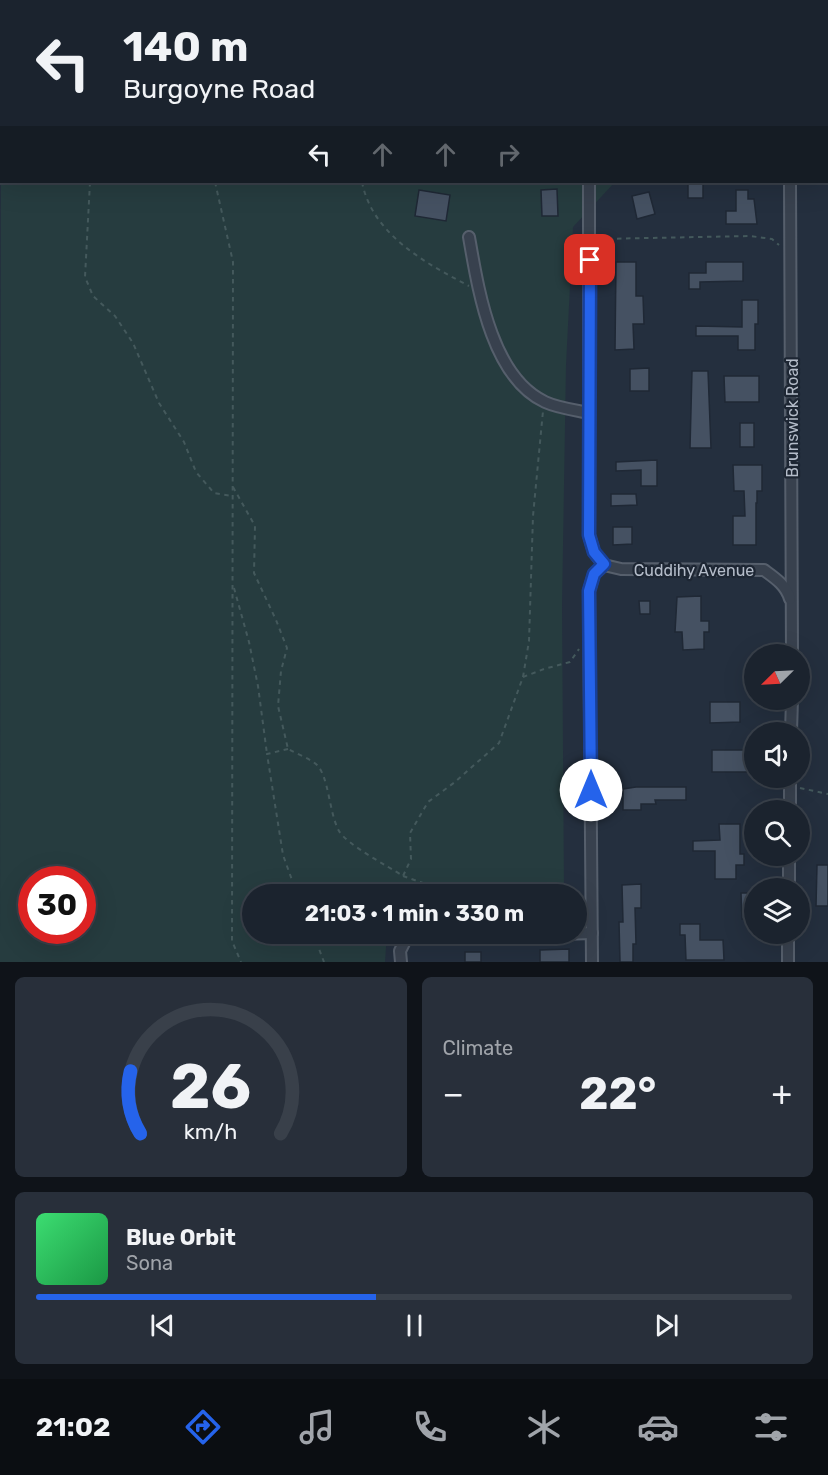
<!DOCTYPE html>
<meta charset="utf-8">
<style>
:root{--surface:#1b232e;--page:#282f3a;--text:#f1f3f6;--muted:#a0a4aa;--line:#39404a;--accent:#2563eb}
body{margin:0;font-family:Rubik,sans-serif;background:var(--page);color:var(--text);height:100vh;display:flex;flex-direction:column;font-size:22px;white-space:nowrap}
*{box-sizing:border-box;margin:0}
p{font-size:20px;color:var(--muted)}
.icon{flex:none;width:33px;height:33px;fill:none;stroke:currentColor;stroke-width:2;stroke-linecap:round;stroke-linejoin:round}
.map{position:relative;height:962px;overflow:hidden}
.side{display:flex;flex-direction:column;gap:15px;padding:15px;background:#0f1319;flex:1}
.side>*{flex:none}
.hud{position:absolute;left:0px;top:0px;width:828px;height:183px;box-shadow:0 6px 24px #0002,0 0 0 2px var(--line);background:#1b232e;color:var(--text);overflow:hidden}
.needle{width:39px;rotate:246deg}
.fabs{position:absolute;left:744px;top:644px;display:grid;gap:12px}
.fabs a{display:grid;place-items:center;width:66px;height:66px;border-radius:50%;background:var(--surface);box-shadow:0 6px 24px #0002,0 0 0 2px var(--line);font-size:30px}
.speed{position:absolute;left:18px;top:866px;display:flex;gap:12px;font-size:30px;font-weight:700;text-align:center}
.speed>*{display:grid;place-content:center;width:78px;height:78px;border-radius:50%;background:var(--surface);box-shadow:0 6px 24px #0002,0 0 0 2px var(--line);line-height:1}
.speed .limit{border:9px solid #d22;background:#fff;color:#111}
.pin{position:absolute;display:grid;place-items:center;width:51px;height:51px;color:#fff;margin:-26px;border-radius:12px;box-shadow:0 3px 9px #0006}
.me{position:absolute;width:66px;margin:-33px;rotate:0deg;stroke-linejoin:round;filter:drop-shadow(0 0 4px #0008)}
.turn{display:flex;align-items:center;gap:21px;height:126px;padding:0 24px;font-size:27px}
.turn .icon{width:78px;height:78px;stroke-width:2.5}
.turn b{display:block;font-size:42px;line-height:51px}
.lanes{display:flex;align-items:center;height:57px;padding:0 24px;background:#0003;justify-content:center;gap:30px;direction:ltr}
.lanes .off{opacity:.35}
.big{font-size:45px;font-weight:700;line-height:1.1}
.side .card{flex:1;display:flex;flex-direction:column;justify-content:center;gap:9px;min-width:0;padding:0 21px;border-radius:9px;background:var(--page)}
.side .dial{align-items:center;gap:0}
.dial svg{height:156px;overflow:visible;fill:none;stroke:var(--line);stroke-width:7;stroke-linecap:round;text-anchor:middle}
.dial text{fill:var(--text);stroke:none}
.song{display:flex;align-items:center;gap:18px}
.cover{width:72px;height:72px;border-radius:9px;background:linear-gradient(135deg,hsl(140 70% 55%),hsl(140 70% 35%))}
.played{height:6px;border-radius:3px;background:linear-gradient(90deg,var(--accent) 45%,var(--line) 45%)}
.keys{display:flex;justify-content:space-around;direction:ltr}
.heat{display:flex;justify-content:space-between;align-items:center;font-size:33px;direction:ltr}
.side .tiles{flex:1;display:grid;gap:15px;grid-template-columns:1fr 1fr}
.card:last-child{grid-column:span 2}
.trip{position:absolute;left:242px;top:884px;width:345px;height:60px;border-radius:30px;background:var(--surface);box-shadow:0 6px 24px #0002,0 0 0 2px var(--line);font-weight:700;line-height:60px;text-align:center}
.dock{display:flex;height:96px;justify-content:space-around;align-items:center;background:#0b0e12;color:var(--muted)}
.dock .icon{width:42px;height:42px}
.dock .on{color:var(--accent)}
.dock b{font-size:27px;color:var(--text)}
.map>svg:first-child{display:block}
</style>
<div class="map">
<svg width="828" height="962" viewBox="0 0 828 962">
<rect width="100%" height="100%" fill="#242f3e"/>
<g fill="#263c3f" fill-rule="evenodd">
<polygon points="74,0 687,0 686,2"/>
<path d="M 1,125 L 2,182 L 615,182 L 573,227 L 566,365 L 562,606 L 564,892 L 252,894 L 252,933 L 387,933 L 385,962 L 0,962 ZM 32,879 L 82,879 L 82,930 L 32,930 Z"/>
</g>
<g fill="#455162" stroke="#1f2835" stroke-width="1.5">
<rect x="688" y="182" width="15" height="16"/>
<polygon points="557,189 558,216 542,216 541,190"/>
<polygon points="419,190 450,195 446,221 415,216"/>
<polygon points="736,190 748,190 748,199 754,199 757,224 726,224 726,211 736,211"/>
<polygon points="649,192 655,214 637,219 632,196"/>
<polygon points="616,262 636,262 636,296 643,296 644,324 633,324 634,349 615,350"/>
<polygon points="706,262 743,262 743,281 700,282 700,289 689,289 689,273 706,273"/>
<polygon points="742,300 758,300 758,324 755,324 755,350 738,350 738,336 696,336 696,326 742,327"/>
<polygon points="649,368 649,391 630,391 630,369"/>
<polygon points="692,371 708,371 711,448 690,448"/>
<polygon points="724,376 759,376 759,402 725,402"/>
<rect x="740" y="423" width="14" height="24"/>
<polygon points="657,460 657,486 641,486 641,470 616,471 616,462"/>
<polygon points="733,465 762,465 762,491 757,491 757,503 756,503 756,545 733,545 733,516 745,516 744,491 734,491"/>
<polygon points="611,494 636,494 637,505 611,506"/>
<polygon points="613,527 632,527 632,544 613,545"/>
<polygon points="701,596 701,621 709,621 709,632 704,632 704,649 683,650 682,632 675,632 677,597"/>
<polygon points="639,601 650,601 650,614 640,614"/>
<polygon points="710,702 740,702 740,722 710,723"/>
<rect x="712" y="750" width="35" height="22"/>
<polygon points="636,787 686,787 686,800 655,800 656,804 641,804 641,810 623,810 623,789"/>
<polygon points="719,824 740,824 740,854 744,854 744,865 736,865 736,879 715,879 715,851 693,851 693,841 720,840"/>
<polygon points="817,865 828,865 828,906 816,906"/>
<polygon points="641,884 641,908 635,908 636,944 633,944 633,962 620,962 619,922 623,922 622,885"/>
<polygon points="741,893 754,893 754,919 742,919"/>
<polygon points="680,924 700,924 700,940 723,940 724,960 686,960 685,935 680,935"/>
<polygon points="569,949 569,962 540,962 540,950"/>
<rect x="465" y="952" width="16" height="10"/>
</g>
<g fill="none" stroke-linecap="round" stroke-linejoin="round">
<g stroke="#565f6c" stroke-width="14">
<g id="minor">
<polyline points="515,0 516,2"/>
<polyline points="787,0 787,2"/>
<polyline points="588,2 588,0"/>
<polyline points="589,182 589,535 594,552 604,565"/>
<polyline points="790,182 792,654"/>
<path d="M 469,237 C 478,288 491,377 545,402 C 558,408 575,410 589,413"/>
<path d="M 604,565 L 621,569 L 764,570 C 775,578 786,585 790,599"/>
<polyline points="791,732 792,699"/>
<polyline points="790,810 790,777"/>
<polyline points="789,888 789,855"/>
<polyline points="401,962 400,951 406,939 592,933"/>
<polyline points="592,962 589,591 594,574 604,565"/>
<polyline points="788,962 788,933"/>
</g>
</g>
<g stroke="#44595c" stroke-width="2" stroke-dasharray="4.5 4.5" stroke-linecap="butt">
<polyline points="65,0 66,2"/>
<polyline points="429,2 430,0"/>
<polyline points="0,150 2,150"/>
<polyline points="90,182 85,277 93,296 115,316 133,343 159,403 184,442 196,472 214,493 232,496"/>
<polyline points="215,182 233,262 232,941 241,962"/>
<path d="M 362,182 C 372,234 425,263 469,286"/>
<polyline points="599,239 750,236 772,239 779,245"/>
<path d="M 233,487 L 255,526 L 254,573 L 276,620 L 287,648 L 281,671 L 278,706 L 288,749 C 297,754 309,758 317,765 C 329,777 329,813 339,831 C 347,845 388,866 403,876 L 411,859 L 410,833 L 428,802 L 455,782 L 499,743 L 523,677 L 544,669 L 570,662 L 579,649"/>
<polyline points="234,588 249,642 258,686 267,754"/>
<polyline points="523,677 529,641 533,516 543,411"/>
<polyline points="288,749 267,754 283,855 297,894"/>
<polyline points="800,788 828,794"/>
<polyline points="403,876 423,883 420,894"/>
<polyline points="313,933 324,962"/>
</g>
<use href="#minor" stroke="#38414e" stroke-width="10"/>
</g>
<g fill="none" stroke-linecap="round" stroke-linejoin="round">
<g stroke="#184099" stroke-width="15">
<polyline id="route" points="590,260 589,535 594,552 604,564 594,574 589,591 591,790"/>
</g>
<use href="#route" stroke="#2563eb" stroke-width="10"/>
</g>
<g text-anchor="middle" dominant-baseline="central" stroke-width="4.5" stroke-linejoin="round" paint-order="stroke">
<g font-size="16" fill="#b4bcc9" stroke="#1d2633">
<text transform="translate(792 418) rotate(-90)">Brunswick Road</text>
<text x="694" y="570">Cuddihy Avenue</text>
</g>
</g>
</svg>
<div class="fabs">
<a><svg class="needle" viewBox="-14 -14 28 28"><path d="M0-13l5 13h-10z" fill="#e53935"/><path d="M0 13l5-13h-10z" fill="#a0a4aa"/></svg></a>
<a><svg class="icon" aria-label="sound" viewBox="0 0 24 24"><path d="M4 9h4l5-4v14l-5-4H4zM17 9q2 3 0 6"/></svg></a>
<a><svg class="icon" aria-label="search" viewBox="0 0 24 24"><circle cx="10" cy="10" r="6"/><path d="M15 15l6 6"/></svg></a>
<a><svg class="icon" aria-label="layers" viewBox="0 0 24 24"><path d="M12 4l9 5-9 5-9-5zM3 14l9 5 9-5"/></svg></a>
</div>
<div class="speed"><div class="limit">30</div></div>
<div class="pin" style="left:590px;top:260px;background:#d93025"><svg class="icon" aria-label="arrive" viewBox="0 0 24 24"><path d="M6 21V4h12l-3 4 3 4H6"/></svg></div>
<svg class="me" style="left:591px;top:790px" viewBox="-20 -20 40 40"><circle r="19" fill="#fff"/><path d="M0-13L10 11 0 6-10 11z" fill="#2563eb"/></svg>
<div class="trip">21:03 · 1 min · 330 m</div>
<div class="hud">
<div class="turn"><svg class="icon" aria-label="left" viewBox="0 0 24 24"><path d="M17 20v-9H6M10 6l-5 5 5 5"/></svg><div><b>140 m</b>Burgoyne Road</div></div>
<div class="lanes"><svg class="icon" aria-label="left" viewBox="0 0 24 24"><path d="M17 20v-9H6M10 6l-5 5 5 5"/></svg><svg class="icon off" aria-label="ahead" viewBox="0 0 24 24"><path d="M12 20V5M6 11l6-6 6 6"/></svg><svg class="icon off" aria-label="ahead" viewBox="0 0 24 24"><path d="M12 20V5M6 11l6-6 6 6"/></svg><svg class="icon off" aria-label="right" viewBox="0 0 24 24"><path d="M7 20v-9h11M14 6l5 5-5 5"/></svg></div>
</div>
</div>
<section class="side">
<div class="tiles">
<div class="card dial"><svg viewBox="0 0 100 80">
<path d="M14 69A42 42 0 1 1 86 69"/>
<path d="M14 69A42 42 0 0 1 9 37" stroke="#2563eb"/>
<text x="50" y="56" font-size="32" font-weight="700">26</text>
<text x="50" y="72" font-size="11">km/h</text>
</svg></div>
<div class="card"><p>Climate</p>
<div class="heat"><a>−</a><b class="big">22°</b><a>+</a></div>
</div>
<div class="card">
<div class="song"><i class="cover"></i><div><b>Blue Orbit</b><p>Sona</p></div></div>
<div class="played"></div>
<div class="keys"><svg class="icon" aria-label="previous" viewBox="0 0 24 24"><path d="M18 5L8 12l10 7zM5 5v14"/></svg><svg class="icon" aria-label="pause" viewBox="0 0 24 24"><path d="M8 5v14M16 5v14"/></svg><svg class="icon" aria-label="next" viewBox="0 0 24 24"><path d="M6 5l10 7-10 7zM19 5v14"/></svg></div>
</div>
</div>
</section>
<nav class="dock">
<b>21:02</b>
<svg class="icon on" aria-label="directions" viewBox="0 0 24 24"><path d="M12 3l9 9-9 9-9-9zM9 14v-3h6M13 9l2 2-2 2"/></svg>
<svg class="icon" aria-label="music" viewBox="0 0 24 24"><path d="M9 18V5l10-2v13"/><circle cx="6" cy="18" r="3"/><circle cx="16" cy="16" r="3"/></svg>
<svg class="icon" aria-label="phone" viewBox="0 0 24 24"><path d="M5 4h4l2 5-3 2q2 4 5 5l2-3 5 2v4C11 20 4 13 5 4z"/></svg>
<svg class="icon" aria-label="climate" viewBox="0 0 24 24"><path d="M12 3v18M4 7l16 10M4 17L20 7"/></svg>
<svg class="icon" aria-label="car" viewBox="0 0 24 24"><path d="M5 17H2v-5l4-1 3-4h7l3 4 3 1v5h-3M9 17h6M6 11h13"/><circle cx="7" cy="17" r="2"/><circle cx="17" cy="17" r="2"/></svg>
<svg class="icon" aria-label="filters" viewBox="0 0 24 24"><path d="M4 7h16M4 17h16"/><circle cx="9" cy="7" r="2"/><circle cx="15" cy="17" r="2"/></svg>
</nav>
